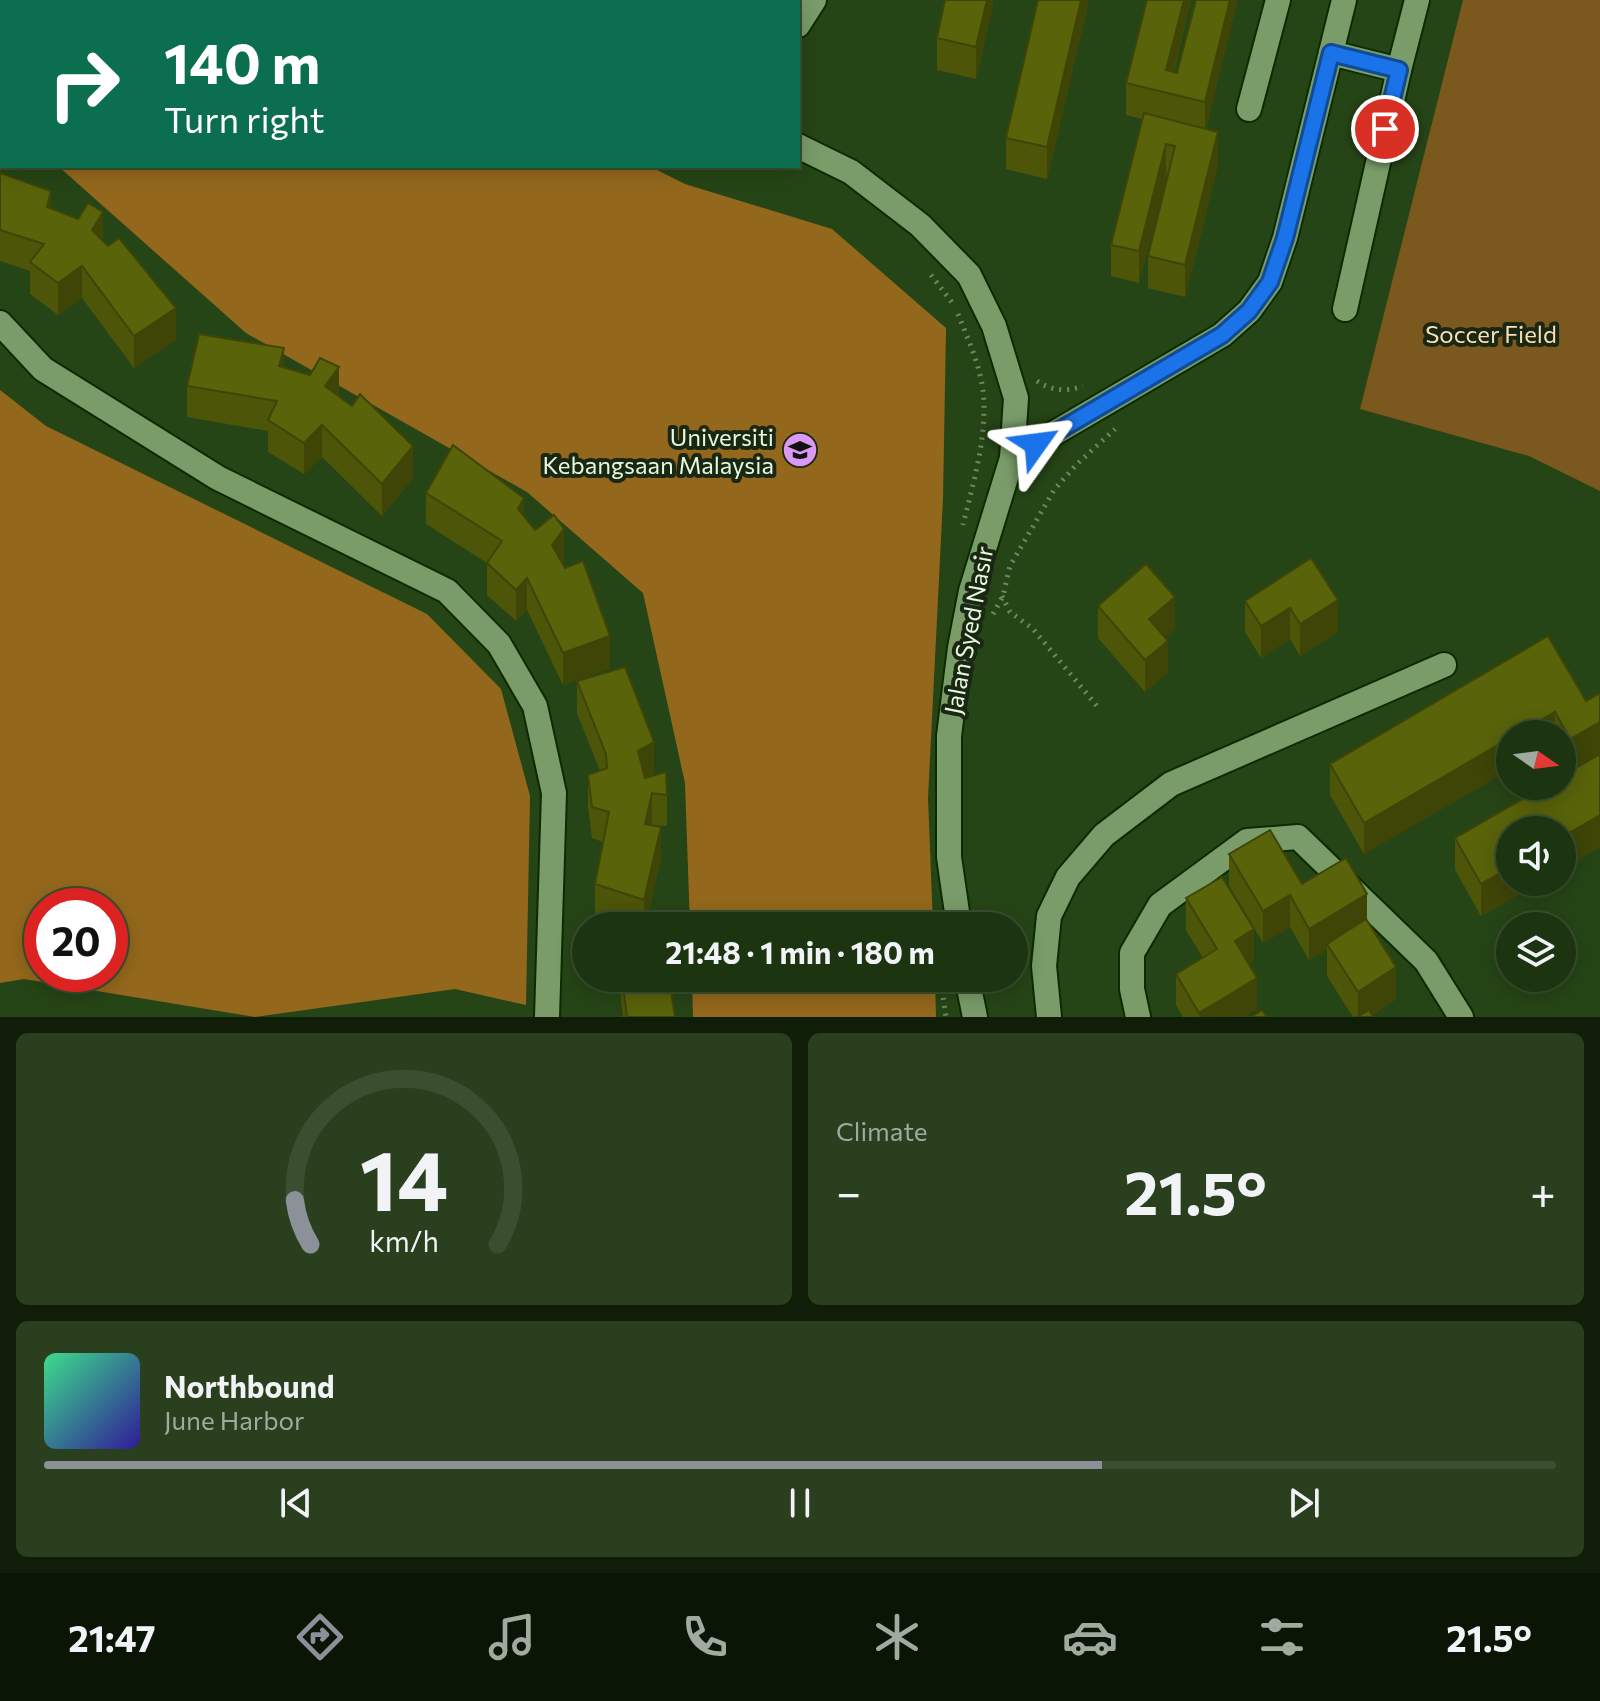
<!DOCTYPE html>
<meta charset="utf-8">
<style>
:root{--surface:#1c3410;--page:#293f1e;--text:#f1f3f6;--muted:#a0aa9f;--line:#3a4f30;--accent:#8c9099}
body{margin:0;font-family:Commissioner,sans-serif;background:var(--page);color:var(--text);height:100vh;display:flex;flex-direction:column;font-size:30px;white-space:nowrap}
*{box-sizing:border-box;margin:0}
p{font-size:26px;color:var(--muted)}
.icon{flex:none;width:44px;height:44px;fill:none;stroke:currentColor;stroke-width:2;stroke-linecap:round;stroke-linejoin:round}
.map{position:relative;height:1017px;overflow:hidden}
.panel{display:flex;flex-direction:column;gap:16px;padding:16px;background:#0f1d09;flex:1}
.panel>*{flex:none}
.guide{position:absolute;left:0px;top:0px;width:800px;height:168px;box-shadow:0 4px 20px #0003,0 0 0 2px var(--line);background:#0b6e4f;color:#fff;overflow:hidden}
.needle{width:52px;rotate:104deg}
.controls{position:absolute;left:1496px;top:720px;display:grid;gap:16px}
.controls a{display:grid;place-items:center;width:80px;height:80px;border-radius:50%;background:var(--surface);box-shadow:0 4px 20px #0003,0 0 0 2px var(--line);font-size:40px}
.speed{position:absolute;left:24px;top:888px;display:flex;gap:16px;font-size:40px;font-weight:700;text-align:center}
.speed>*{display:grid;place-content:center;width:104px;height:104px;border-radius:50%;background:var(--surface);box-shadow:0 4px 20px #0003,0 0 0 2px var(--line);line-height:1}
.speed .limit{border:12px solid #d22;background:#fff;color:#111}
.pin{position:absolute;display:grid;place-items:center;width:68px;height:68px;color:#fff;margin:-34px;border:4px solid #fff;border-radius:50%;box-shadow:0 2px 8px #0007}
.me{position:absolute;width:88px;margin:-44px;rotate:59deg;stroke-linejoin:round;filter:drop-shadow(0 0 6px #0008)}
.turn{display:flex;align-items:center;gap:28px;height:168px;padding:0 32px;font-size:36px}
.turn .icon{width:104px;height:104px;stroke-width:2.5}
.turn b{display:block;font-size:56px;line-height:68px}
.big{font-size:60px;font-weight:700;line-height:1.1}
.panel .tile{flex:1;display:flex;flex-direction:column;justify-content:center;gap:12px;min-width:0;padding:0 28px;border-radius:12px;background:var(--page)}
.panel .dial{align-items:center;gap:0}
.dial svg{height:208px;overflow:visible;fill:none;stroke:var(--line);stroke-width:7;stroke-linecap:round;text-anchor:middle}
.dial text{fill:var(--text);stroke:none}
.song{display:flex;align-items:center;gap:24px}
.cover{width:96px;height:96px;border-radius:12px;background:linear-gradient(135deg,hsl(150 70% 55%),hsl(250 70% 35%))}
.played{height:8px;border-radius:4px;background:linear-gradient(90deg,var(--accent) 70%,var(--line) 70%)}
.keys{display:flex;justify-content:space-around;direction:ltr}
.heat{display:flex;justify-content:space-between;align-items:center;font-size:44px;direction:ltr}
.panel .tiles{flex:1;display:grid;gap:16px;grid-template-columns:1fr 1fr}
.tile:last-child{grid-column:span 2}
.trip{position:absolute;left:572px;top:912px;width:456px;height:80px;border-radius:40px;background:var(--surface);box-shadow:0 4px 20px #0003,0 0 0 2px var(--line);font-weight:700;line-height:80px;text-align:center}
.tabs{display:flex;height:128px;justify-content:space-around;align-items:center;background:#0b1506;color:var(--muted)}
.tabs .icon{width:56px;height:56px}
.tabs .active{color:var(--accent)}
.tabs b{font-size:36px;color:var(--text)}
.map>svg:first-child{display:block}
</style>
<div class="map">
<svg width="1600" height="1017" viewBox="0 0 1600 1017">
<rect width="100%" height="100%" fill="#264516"/>
<polygon fill="#7b581d" points="1463,0 1600,0 1600,491 1529,456 1360,409"/>
<g fill="#94681c" fill-rule="evenodd">
<polygon points="0,0 318,0 320,2 2,2 2,50"/>
<polygon points="58,166 649,166 685,184 832,229 946,328 943,498 928,798 933,926 690,926 685,783 643,593 527,492 246,333"/>
<path d="M 0,390 L 46,426 L 427,614 L 501,689 L 530,796 L 526,1005 L 455,989 L 255,1017 L 24,979 L 0,983 ZM 42,906 L 110,906 L 110,974 L 42,974 Z"/>
<polygon points="692,978 935,978 936,1017 693,1017"/>
</g>
<g fill="none" stroke-linecap="round" stroke-linejoin="round">
<g stroke="#0d2b00" stroke-width="28">
<g id="minor">
<polyline points="417,0 421,2"/>
<polyline points="798,25 814,0"/>
<polyline points="1331,53 1399,70 1345,309"/>
<polyline points="1399,70 1417,0"/>
<polyline points="0,84 2,91"/>
<polyline points="1249,109 1278,0"/>
<polyline points="0,113 2,108"/>
<polyline points="798,146 851,172 920,225 969,275 994,326 1016,398 1012,458 971,591 960,648 949,736 949,857 959,926"/>
<polyline points="0,323 43,369 218,478 447,591 499,644 535,706 554,793 547,1017"/>
<polyline points="1012,458 1222,335 1249,311 1270,282 1285,238 1344,0"/>
<polyline points="967,978 975,1017"/>
<polyline points="1049,1017 1044,966 1049,916 1068,877 1104,835 1171,784 1444,665"/>
<polyline points="1138,1017 1132,989 1132,953 1160,905 1247,841 1298,837 1426,961 1461,1017"/>
</g>
</g>
<g stroke="#6e8861" stroke-width="5" stroke-dasharray="2 6" stroke-linecap="butt">
<polyline points="371,0 375,2"/>
<polyline points="482,0 487,2"/>
<polyline points="931,275 954,305"/>
<path d="M 958,314 C 970,344 985,376 984,409 C 984,448 972,488 963,525"/>
<path d="M 1037,381 C 1052,391 1066,392 1083,386"/>
<polyline points="1002,596 1010,612 1033,629 1097,706"/>
<polyline points="993,614 1003,596 1010,566 1054,490 1077,464 1115,429"/>
<polyline points="942,990 946,1017"/>
</g>
<use href="#minor" stroke="#799c69" stroke-width="24"/>
</g>
<g fill="#4d5509">
<rect x="580" y="0" width="26" height="2"/>
<polygon points="613,0 659,0 658,2 613,2"/>
<polygon points="945,0 994,0 976,79 937,70 937,38"/>
<polygon points="1089,0 1047,179 1006,169 1006,138"/>
<polygon points="1147,0 1191,0 1174,72 1177,73 1237,0 1206,129 1218,164 1185,297 1148,288 1148,256 1167,176 1166,176 1139,283 1111,276 1111,245 1142,119 1126,115 1126,83"/>
<polygon points="0,173 51,209 103,241 176,340 134,368 82,298 58,315 30,294 30,271 0,261"/>
<polygon points="284,368 339,397 413,478 382,516 322,457 304,474 268,452 268,431 187,417 187,386"/>
<polygon points="426,493 524,517 564,561 562,563 610,668 563,685 527,610 516,621 487,595 487,563 426,524"/>
<polygon points="1311,558 1338,632 1300,656 1290,639 1261,658 1245,632 1245,601"/>
<polygon points="1098,606 1175,629 1165,637 1168,672 1145,692 1098,638"/>
<polygon points="577,681 654,773 648,777 667,795 667,826 652,825 661,859 645,926 626,926 595,916 595,884 603,842 592,838 588,807 588,775 600,771 577,713"/>
<polygon points="1586,701 1570,771 1562,756 1562,734 1510,734 1364,854 1330,795 1330,764"/>
<polygon points="1600,754 1600,847 1562,869 1510,882 1540,882 1481,916 1455,870 1455,838"/>
<polygon points="1229,854 1302,884 1367,922 1396,999 1372,1015 1373,1017 1353,1017 1327,976 1327,950 1309,960 1290,927 1263,943 1229,885"/>
<polygon points="1186,898 1254,961 1249,964 1257,1009 1244,1017 1183,1017 1176,1005 1176,974 1203,958 1186,930"/>
<polygon points="621,978 669,978 675,1017 623,1017 621,1000"/>
</g>
<g fill="#3e4507">
<polygon points="987,0 994,0 976,79 976,47"/>
<polygon points="1081,0 1089,0 1047,179 1047,147"/>
<polygon points="1184,0 1191,0 1168,94 1166,70"/>
<polygon points="1230,0 1237,0 1237,3 1205,134 1205,102"/>
<polygon points="1218,132 1218,164 1185,297 1185,265"/>
<polygon points="1166,144 1166,176 1139,283 1139,251"/>
<polygon points="51,191 51,222 47,207"/>
<polygon points="103,212 103,244 92,230"/>
<polygon points="82,266 82,298 58,315 58,283"/>
<polygon points="176,308 176,340 134,368 134,336"/>
<polygon points="284,348 284,380 279,366"/>
<polygon points="339,367 339,399 325,386"/>
<polygon points="322,425 322,457 304,474 304,443"/>
<polygon points="413,446 413,478 382,516 382,484"/>
<polygon points="524,498 524,529 518,509"/>
<polygon points="564,529 564,561 552,577 552,545"/>
<polygon points="527,578 527,610 516,621 516,590"/>
<polygon points="1175,597 1175,629 1149,651 1149,619"/>
<polygon points="1338,600 1338,632 1300,656 1300,624"/>
<polygon points="1290,608 1290,639 1261,658 1261,626"/>
<polygon points="610,636 610,668 563,685 563,653"/>
<polygon points="1168,641 1168,672 1145,692 1145,660"/>
<polygon points="1555,712 1555,734 1517,734"/>
<polygon points="1600,722 1600,753 1570,771 1570,739"/>
<polygon points="1510,738 1510,770 1364,854 1364,823"/>
<polygon points="654,742 654,773 638,782 638,751"/>
<polygon points="652,793 652,825 645,824"/>
<polygon points="1600,815 1600,847 1562,869 1562,837"/>
<polygon points="661,827 661,859 645,926 644,926 644,900"/>
<polygon points="1510,868 1510,882 1540,882 1481,916 1481,884"/>
<polygon points="1367,894 1367,926 1327,944 1327,950 1309,960 1309,929"/>
<polygon points="1290,895 1290,927 1263,943 1263,911"/>
<polygon points="1254,929 1254,961 1235,972 1235,941"/>
<polygon points="1396,967 1396,999 1368,1017 1358,1017 1358,992"/>
<polygon points="1257,978 1257,1009 1244,1017 1199,1017 1199,1013"/>
</g>
<g fill="#59630a" stroke="#3e4507" stroke-width="2">
<rect x="681" y="0" width="43" height="2"/>
<polygon points="945,0 987,0 976,47 937,38"/>
<polygon points="1038,0 1081,0 1047,147 1006,138"/>
<polygon points="1147,0 1184,0 1166,70 1177,73 1196,0 1230,0 1205,102 1126,83"/>
<polygon points="1144,113 1218,132 1185,265 1148,256 1175,146 1166,144 1139,251 1111,245"/>
<polygon points="0,173 51,191 47,207 78,219 88,203 103,212 92,230 108,246 119,238 176,308 134,336 82,266 58,283 30,262 44,244 0,230"/>
<polygon points="199,334 284,348 279,366 310,375 320,358 339,367 325,386 352,406 360,394 413,446 382,484 322,425 304,443 268,420 277,401 187,386"/>
<polygon points="453,445 524,498 518,509 535,530 554,515 564,529 552,545 565,568 583,561 610,636 563,653 527,578 516,590 487,563 502,541 426,493"/>
<polygon points="1311,558 1338,600 1300,624 1290,608 1261,626 1245,601"/>
<polygon points="1146,564 1175,597 1149,619 1168,641 1145,660 1098,606"/>
<polygon points="1548,636 1586,701 1600,693 1600,722 1570,739 1555,712 1517,734 1510,734 1510,738 1364,823 1330,764"/>
<polygon points="625,667 654,742 638,751 645,778 666,772 667,795 652,793 645,824 661,827 644,900 595,884 609,812 592,807 588,775 607,768 606,754 577,681"/>
<polygon points="1600,754 1600,815 1562,837 1562,830 1510,830 1510,868 1481,884 1455,838 1545,786 1562,786 1562,776"/>
<polygon points="1270,830 1302,884 1346,858 1367,894 1309,929 1290,895 1263,911 1229,854"/>
<polygon points="1222,877 1254,929 1235,941 1257,978 1199,1013 1176,974 1217,949 1186,898"/>
<polygon points="1366,919 1396,967 1358,992 1327,944"/>
<polygon points="622,978 669,978 675,1017 627,1017"/>
<polygon points="1262,1010 1267,1017 1251,1017"/>
<polygon points="1369,1010 1373,1017 1357,1017"/>
</g>
<g fill="none" stroke-linecap="round" stroke-linejoin="round">
<g stroke="#114b97" stroke-width="20">
<polyline id="route" points="1036,444 1222,335 1249,311 1270,282 1285,238 1331,53 1399,70 1385,129"/>
</g>
<use href="#route" stroke="#1a73e8" stroke-width="14"/>
</g>
<defs>
<g id="university-disc" transform="scale(1.8)"><circle r="9.5" fill="#db99f5" stroke="#192713"/><path d="M0-5L7-2L0 1L-7-2ZM-4 1L0 2.5L4 1V4Q0 6-4 4Z" fill="#111"/></g>
</defs>
<g fill-rule="evenodd">
<use href="#university-disc" x="800" y="450"/>
</g>
<g text-anchor="middle" dominant-baseline="central" stroke-width="8" stroke-linejoin="round" paint-order="stroke">
<g font-size="24" fill="#fcdeb4" stroke="#192713">
<text x="1491" y="333">Soccer Field</text>
</g>
<g font-size="24" fill="#e6f9de" stroke="#192713" text-anchor="end">
<text x="774" y="436">Universiti<tspan x="774" dy="28">Kebangsaan Malaysia</tspan></text>
</g>
<g font-size="24" fill="#e6f9de" stroke="#192713">
<text transform="translate(968 630) rotate(-79)">Jalan Syed Nasir</text>
</g>
</g>
</svg>
<div class="controls">
<a><svg class="needle" viewBox="-14 -14 28 28"><path d="M0-13l5 13h-10z" fill="#e53935"/><path d="M0 13l5-13h-10z" fill="#a0aa9f"/></svg></a>
<a><svg class="icon" aria-label="sound" viewBox="0 0 24 24"><path d="M4 9h4l5-4v14l-5-4H4zM17 9q2 3 0 6"/></svg></a>
<a><svg class="icon" aria-label="layers" viewBox="0 0 24 24"><path d="M12 4l9 5-9 5-9-5zM3 14l9 5 9-5"/></svg></a>
</div>
<div class="speed"><div class="limit">20</div></div>
<div class="pin" style="left:1385px;top:129px;background:#d93025"><svg class="icon" aria-label="arrive" viewBox="0 0 24 24"><path d="M6 21V4h12l-3 4 3 4H6"/></svg></div>
<svg class="me" style="left:1036px;top:444px" viewBox="-20 -20 40 40"><path d="M0-17L14 15 0 8-14 15z" fill="#1a73e8" stroke="#fff" stroke-width="4"/></svg>
<div class="trip">21:48 · 1 min · 180 m</div>
<div class="guide">
<div class="turn"><svg class="icon" aria-label="right" viewBox="0 0 24 24"><path d="M7 20v-9h11M14 6l5 5-5 5"/></svg><div><b>140 m</b>Turn right</div></div>
</div>
</div>
<section class="panel">
<div class="tiles">
<div class="tile dial"><svg viewBox="0 0 100 80">
<path d="M14 69A42 42 0 1 1 86 69"/>
<path d="M14 69A42 42 0 0 1 8 52" stroke="#8c9099"/>
<text x="50" y="56" font-size="32" font-weight="700">14</text>
<text x="50" y="72" font-size="11">km/h</text>
</svg></div>
<div class="tile"><p>Climate</p>
<div class="heat"><a>−</a><b class="big">21.5°</b><a>+</a></div>
</div>
<div class="tile">
<div class="song"><i class="cover"></i><div><b>Northbound</b><p>June Harbor</p></div></div>
<div class="played"></div>
<div class="keys"><svg class="icon" aria-label="previous" viewBox="0 0 24 24"><path d="M18 5L8 12l10 7zM5 5v14"/></svg><svg class="icon" aria-label="pause" viewBox="0 0 24 24"><path d="M8 5v14M16 5v14"/></svg><svg class="icon" aria-label="next" viewBox="0 0 24 24"><path d="M6 5l10 7-10 7zM19 5v14"/></svg></div>
</div>
</div>
</section>
<nav class="tabs">
<b>21:47</b>
<svg class="icon active" aria-label="directions" viewBox="0 0 24 24"><path d="M12 3l9 9-9 9-9-9zM9 14v-3h6M13 9l2 2-2 2"/></svg>
<svg class="icon" aria-label="music" viewBox="0 0 24 24"><path d="M9 18V5l10-2v13"/><circle cx="6" cy="18" r="3"/><circle cx="16" cy="16" r="3"/></svg>
<svg class="icon" aria-label="phone" viewBox="0 0 24 24"><path d="M5 4h4l2 5-3 2q2 4 5 5l2-3 5 2v4C11 20 4 13 5 4z"/></svg>
<svg class="icon" aria-label="climate" viewBox="0 0 24 24"><path d="M12 3v18M4 7l16 10M4 17L20 7"/></svg>
<svg class="icon" aria-label="car" viewBox="0 0 24 24"><path d="M5 17H2v-5l4-1 3-4h7l3 4 3 1v5h-3M9 17h6M6 11h13"/><circle cx="7" cy="17" r="2"/><circle cx="17" cy="17" r="2"/></svg>
<svg class="icon" aria-label="filters" viewBox="0 0 24 24"><path d="M4 7h16M4 17h16"/><circle cx="9" cy="7" r="2"/><circle cx="15" cy="17" r="2"/></svg>
<b>21.5°</b>
</nav>
